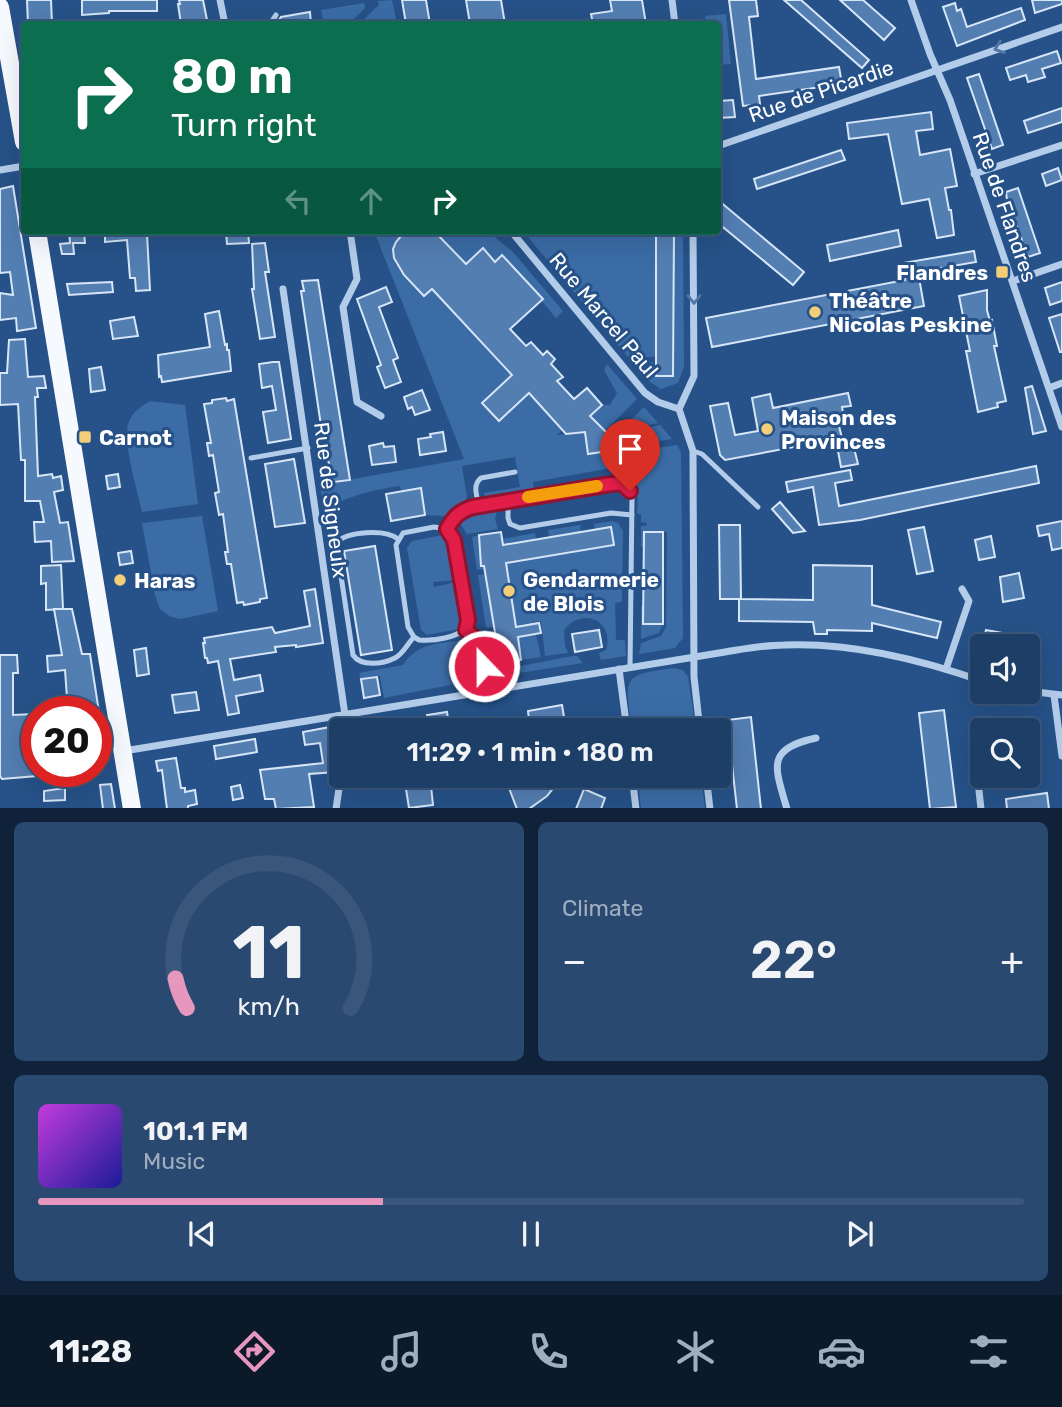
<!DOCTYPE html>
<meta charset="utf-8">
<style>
:root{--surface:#1c3e67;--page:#294970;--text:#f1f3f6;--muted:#a0aec0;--line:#3a577b;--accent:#e797bd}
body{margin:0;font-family:Rubik,sans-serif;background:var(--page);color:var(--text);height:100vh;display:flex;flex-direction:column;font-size:26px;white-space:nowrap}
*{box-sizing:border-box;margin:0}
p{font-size:23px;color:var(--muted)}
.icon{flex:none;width:38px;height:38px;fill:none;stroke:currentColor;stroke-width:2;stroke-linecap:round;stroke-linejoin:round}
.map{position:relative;height:808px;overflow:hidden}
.panel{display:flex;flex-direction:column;gap:14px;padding:14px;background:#0f2239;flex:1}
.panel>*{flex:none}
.guide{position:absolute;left:21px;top:21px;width:700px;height:214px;border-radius:7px;box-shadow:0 7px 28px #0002,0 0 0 2px var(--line);background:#0b6e4f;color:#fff;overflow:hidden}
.tools{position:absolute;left:970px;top:634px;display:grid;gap:14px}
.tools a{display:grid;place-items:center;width:70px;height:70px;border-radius:7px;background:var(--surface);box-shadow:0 7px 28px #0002,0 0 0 2px var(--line);font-size:35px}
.speed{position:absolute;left:21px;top:696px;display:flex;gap:14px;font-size:35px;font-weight:700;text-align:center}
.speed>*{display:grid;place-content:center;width:91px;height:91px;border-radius:50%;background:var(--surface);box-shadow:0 7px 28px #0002,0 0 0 2px var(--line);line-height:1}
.speed .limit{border:10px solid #d22;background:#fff;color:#111}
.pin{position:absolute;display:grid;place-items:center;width:60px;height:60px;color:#fff;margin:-72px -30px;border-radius:50% 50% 50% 0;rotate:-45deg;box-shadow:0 0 7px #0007}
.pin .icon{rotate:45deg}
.me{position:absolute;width:77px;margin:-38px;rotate:338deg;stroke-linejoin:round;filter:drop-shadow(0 0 5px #0008)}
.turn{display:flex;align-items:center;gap:24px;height:147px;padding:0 35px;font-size:32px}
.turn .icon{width:91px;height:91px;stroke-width:2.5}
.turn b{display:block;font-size:49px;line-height:60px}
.lanes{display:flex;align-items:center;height:66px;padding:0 35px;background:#0003;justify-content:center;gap:35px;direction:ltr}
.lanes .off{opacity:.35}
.big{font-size:52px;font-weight:600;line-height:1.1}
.panel .card{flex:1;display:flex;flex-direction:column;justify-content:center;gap:10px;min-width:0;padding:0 24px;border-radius:10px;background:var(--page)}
.panel .dial{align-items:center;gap:0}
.dial svg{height:182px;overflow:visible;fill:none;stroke:var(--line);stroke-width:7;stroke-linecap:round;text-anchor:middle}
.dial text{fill:var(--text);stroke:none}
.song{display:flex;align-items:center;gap:21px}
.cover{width:84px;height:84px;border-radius:10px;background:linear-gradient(135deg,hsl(290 70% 55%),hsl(240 70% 35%))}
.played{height:7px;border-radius:4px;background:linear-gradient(90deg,var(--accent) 35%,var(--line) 35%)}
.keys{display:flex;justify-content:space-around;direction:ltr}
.heat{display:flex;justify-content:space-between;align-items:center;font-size:38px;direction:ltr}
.panel .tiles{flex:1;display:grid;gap:14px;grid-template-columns:1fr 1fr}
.card:last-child{grid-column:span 2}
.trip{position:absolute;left:329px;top:718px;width:402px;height:70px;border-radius:7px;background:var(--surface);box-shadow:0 7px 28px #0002,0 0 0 2px var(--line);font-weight:600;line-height:70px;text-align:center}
.tab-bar{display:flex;height:112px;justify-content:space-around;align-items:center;background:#0b1929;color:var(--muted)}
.tab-bar .icon{width:49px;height:49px}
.tab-bar .on{color:var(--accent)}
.tab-bar b{font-size:32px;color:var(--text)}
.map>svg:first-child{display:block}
</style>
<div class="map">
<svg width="1062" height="809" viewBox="0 0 1062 809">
<rect width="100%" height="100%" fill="#265289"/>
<g fill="#3b6ca6">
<polygon points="392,0 397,24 359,24 379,5 378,1"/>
<polygon points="364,3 365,8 349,24 324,24 321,10"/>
<polygon points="726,14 731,64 718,65 718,24 706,24 705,16"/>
<path d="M 374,231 L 405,231 C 378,255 406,277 424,296 L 432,289 L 501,363 L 520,367 L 482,402 L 499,421 L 537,386 L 540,405 L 562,430 L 557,435 L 583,432 L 597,423 L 590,416 L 602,405 L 610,405 L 617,393 L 604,370 L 607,364 L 637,399 L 598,438 L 619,456 L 620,462 L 657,455 L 657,448 L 677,445 L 681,452 L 683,638 L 675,648 L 639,654 L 641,643 L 661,636 L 666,627 L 667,532 L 644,532 L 644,547 L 641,547 L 641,526 L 646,526 L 647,523 L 641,522 L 641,514 L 637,514 C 638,500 640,486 626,478 L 629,474 L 628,465 L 533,482 L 534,491 L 487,501 L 484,493 L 520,487 L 515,457 L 462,466 L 467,497 L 465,501 L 447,516 L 425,515 L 421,488 L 401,491 L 400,486 C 377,489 356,494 335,504 L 339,527 L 329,543 L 320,485 L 464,459 Z"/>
<polygon points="434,231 487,231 512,251 563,311 556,318 541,300 542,298 503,255 495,262 483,248 458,271 462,260"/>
<polygon points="523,231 656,231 656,351 673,352 674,231 683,231 684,367 678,383 661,389 650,382 632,362 653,362 656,376 673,376 673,357 628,357"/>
<path d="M 150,401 L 185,405 L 198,504 L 142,512 C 138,491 120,437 130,419 C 134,411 142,406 150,401 Z"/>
<polygon points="644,407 658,423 633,429 631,420"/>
<polygon points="660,425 672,439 641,444 637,430"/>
<polygon points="498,508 495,519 498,529 467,534 458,520 468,513"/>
<polygon points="202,516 218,611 181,619 171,617 160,609 155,595 142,523"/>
<path d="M 612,521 L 618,523 L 623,531 L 622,602 L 615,603 L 616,640 L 625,640 L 626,656 L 601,660 L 599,653 L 606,650 C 615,621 583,606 564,630 L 565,646 L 568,653 L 545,656 L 541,621 L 533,622 L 541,657 L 521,660 L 506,563 L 614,545 L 611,528 L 595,530 L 594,524 Z"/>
<polygon points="580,525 581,532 549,538 548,530"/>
<polygon points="535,533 536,540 503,545 502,539"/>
<polygon points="443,535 449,541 456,580 433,582 434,587 456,582 463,621 459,629 427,635 421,630 407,548 412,541"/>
<polygon points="479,535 481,566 484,566 484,569 477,570 472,537"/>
<polygon points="485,574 495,627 486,628 478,575"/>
<polygon points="641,606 644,606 644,624 663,624 659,633 641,639"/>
<path d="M 464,640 L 476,654 L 480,679 L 384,698 L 380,676 L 361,679 L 359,673 L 403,665 C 418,642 438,644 464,640 Z"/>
<polygon points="572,656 577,656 583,663 493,677 492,672"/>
<path d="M 674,668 L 683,670 L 688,677 L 696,730 L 632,730 C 626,678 619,675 674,668 Z"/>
<polygon points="637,775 701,775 705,808 641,808"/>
</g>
<g fill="#537eb2" stroke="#d7e6f7" stroke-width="2">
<polygon points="27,0 51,0 52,24 28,24"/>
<polygon points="82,0 157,0 157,11 109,11 109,13 82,15"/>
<polygon points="179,0 203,0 207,20 181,24 178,4 180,4"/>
<polygon points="402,0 426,0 430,24 406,24"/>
<polygon points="466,0 501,0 505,24 470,24"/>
<polygon points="610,0 642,0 646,24 593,24 591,14 612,11"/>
<polygon points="729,0 756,0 758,16 749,17 756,79 839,67 842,84 759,96 760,104 743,106"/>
<polygon points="784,0 801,0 869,60 862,68"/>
<polygon points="840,0 863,0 895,28 884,40"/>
<polygon points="1032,0 1062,0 1062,4 1035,13"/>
<polygon points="955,3 957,11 961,9 967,27 1021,8 1025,20 957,46 943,7"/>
<polygon points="310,12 311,24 276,24 281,17"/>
<polygon points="1057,51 1061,63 1042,69 1045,77 1028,82 1026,75 1010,80 1006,68"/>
<polygon points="979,74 1003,145 992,149 967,78"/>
<polygon points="733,100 735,117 718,118 718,101"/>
<polygon points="1062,108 1062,122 1028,133 1024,121"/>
<polygon points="931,112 933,129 916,131 920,155 950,149 957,186 945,188 949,210 951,210 954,235 937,238 929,199 902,204 888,134 849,139 847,123"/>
<polygon points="841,150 845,160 757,189 754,179"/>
<polygon points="1058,168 1062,180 1046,186 1042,174"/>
<polygon points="13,186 36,328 17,331 16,318 0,320 0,293 13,295 10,272 0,273 0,189"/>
<polygon points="1018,188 1040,253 1028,257 1007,200 1006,192"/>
<polygon points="718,200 804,272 793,285 718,223"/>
<polygon points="898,230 901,246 830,261 827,245"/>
<polygon points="69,231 84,231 85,243 73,243 74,254 62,254 60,244 70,243"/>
<polygon points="105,231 145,231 145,234 147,234 150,290 136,291 135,278 130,278 127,240 105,242"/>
<polygon points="229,231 248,231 249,243 227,244 226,232"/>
<polygon points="405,231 434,231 466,264 483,248 495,262 502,255 543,299 510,329 526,346 531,342 543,355 547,351 555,359 551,364 563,377 557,381 574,399 587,388 602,405 590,416 608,434 622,432 623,435 629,434 634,459 617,462 615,450 588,454 585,432 566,434 529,393 499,421 482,403 512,375 432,289 424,296 404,275 394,258 393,249 396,242"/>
<polygon points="656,231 674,231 673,376 656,376"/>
<polygon points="265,243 269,272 265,272 275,337 260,339 252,289 254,289 252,244"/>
<polygon points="974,251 976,262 918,272 924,306 712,347 706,318 905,280 903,263"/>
<polygon points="318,280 350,480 334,482 324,446 301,291 304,291 302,281"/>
<polygon points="112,282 113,292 69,295 67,284"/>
<polygon points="1062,282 1062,301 1050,305 1045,288"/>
<polygon points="386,287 392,302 379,307 395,350 398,358 393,360 401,382 385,388 377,367 381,365 357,299"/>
<polygon points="987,290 987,310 990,321 992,320 997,346 994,346 1006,401 997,403 998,407 978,412 966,351 970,351 959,296"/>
<polygon points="219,311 225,345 227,344 227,350 229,350 231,371 162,382 161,376 159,377 158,355 210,347 205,314"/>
<polygon points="1062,314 1062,352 1060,352 1049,318"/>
<polygon points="134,317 138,336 113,339 110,321"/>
<polygon points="25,339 28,377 44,376 46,388 37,388 38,397 35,397 38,476 52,474 53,478 61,476 63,490 54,492 60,523 68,522 74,561 52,562 51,541 35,542 34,522 44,522 40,501 25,501 25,460 21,460 18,404 0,405 0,373 7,373 9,340"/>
<polygon points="273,362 279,362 291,439 268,443 263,412 276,410 272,386 262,388 259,364"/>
<polygon points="101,367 105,390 91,392 89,369"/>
<polygon points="1032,386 1046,431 1033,434 1025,388"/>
<polygon points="422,390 430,410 415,415 412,407 408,409 404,397"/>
<polygon points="848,393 851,406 842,407 843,413 836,414 842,438 725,460 720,455 710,406 728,403 735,435 758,431 752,398 770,394 773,408"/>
<polygon points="226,398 227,401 234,399 267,598 260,599 260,602 244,605 243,602 237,603 231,564 227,564 225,552 228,552 223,514 219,515 215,493 219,492 213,455 209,456 207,443 211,443 204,404 212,403 212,400"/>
<polygon points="443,432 446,451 420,455 418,439 431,437 430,434"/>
<polygon points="383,443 384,447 394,446 396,462 372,465 369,446"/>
<polygon points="854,448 858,464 841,467 838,451"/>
<polygon points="294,459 305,523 275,527 265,464"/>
<polygon points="1036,466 1039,483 860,520 819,525 813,487 788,492 786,482 850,470 852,480 835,483 839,506"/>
<polygon points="118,474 120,487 108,489 106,476"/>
<polygon points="421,488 425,515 391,521 386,494"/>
<polygon points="780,502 797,522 805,531 793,533 772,509"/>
<polygon points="1062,521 1062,548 1052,550 1049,534 1039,536 1037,526"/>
<polygon points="719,525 740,525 741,599 813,600 813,565 872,566 872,605 941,622 937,638 872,623 872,631 827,630 827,634 815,634 813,622 739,621 739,599 720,599"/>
<polygon points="611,527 614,545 506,563 516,627 539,623 541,633 518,637 521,660 500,663 484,566 481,566 479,535 501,532 503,545"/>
<polygon points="924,527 933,571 917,574 908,530"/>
<polygon points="644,532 663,532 663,624 643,624"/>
<polygon points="991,536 995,557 979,560 975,540"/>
<polygon points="375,546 392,650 361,655 344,551"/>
<polygon points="131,551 133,563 120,565 118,553"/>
<polygon points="61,565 63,609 46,610 46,583 41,584 41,566"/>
<polygon points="1019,573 1024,598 1003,602 1000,577"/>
<polygon points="315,589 323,643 296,647 296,645 275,647 276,652 230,659 234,680 260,675 263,691 236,696 239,713 228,715 218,661 208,663 207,658 205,658 203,643 205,643 204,638 272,627 275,633 310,626 304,591"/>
<polygon points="54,609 72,609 82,654 90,654 99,712 83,712 81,698 67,698 65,670 48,672 47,656 62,655"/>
<polygon points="599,630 602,647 575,652 572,634"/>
<polygon points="986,630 1003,633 1000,646 982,646"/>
<polygon points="146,648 149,674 137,676 134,650"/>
<polygon points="0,655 17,655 18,673 13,673 13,715 34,714 37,776 2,779 0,776"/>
<polygon points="377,677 380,695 364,698 361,679"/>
<polygon points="196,692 199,710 175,713 172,695"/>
<polygon points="562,705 565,723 530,728 528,711"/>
<polygon points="944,710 956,807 930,809 919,713"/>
<polygon points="447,712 450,730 432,730 432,727 429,728 427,715"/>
<polygon points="751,717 761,809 737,809 727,720"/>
<polygon points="330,727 334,754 337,756 337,770 336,772 309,774 314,807 276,809 274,799 265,799 260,770 323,763 320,743 305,745 303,732"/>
<polygon points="255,739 257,752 216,759 214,746"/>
<polygon points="176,758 181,788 185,788 185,792 195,790 197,804 188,806 188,809 167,809 162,770 158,771 156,761"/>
<polygon points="504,775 564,775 547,796 529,809 517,809"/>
<polygon points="111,784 115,809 103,809 100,785"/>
<polygon points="240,785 243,798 233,800 231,787"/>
<polygon points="431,786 433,805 409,808 406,789"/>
<polygon points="65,788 65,800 44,801 44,791"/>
<polygon points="584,789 605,798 601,809 576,809"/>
<polygon points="1047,793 1049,809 1007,809 1006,799"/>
</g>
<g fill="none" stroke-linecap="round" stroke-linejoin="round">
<g stroke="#b3cce9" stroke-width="5">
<polyline points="270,24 276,15"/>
<polyline points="693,451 702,454 758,507"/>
<polyline points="251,458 308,448"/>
<polyline points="508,501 508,518 510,524 520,528 611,513 632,515"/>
<path d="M 479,506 C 477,496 472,485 481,478 L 515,472"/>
<path d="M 434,527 L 447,529 L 454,540 L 468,625 C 461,638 433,641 419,640 L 414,637 L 408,627 L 396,545 L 403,533 Z"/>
<path d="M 447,529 L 457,514 L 473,507 L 611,484 C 622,482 629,485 632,497 L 630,668"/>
<path d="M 398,539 C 385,529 347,531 336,543 L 353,655 C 361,667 383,664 395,658 C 403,654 408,643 414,637"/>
<polyline points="466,630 479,643 482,649 488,691"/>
</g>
<g stroke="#b3cce9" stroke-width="7">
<polyline points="220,0 225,24"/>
<polyline points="672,0 675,24"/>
<polyline points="911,0 930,54 950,100 1062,427"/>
<polyline points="718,146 1062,27"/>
<polyline points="0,170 24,166"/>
<polyline points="974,174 1062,145"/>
<polyline points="350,231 357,279 343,307 357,402 381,416"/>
<polyline points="511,231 645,393 658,402 679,409"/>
<polyline points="693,231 694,376 679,409 693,451 694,677 700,730"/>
<polyline points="1013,281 1062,264"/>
<polyline points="283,289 345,715"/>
<polyline points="1049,388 1062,383"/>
<polyline points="619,669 627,730"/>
<polyline points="946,669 969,601 962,589"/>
<polyline points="1027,691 1062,695"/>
<polyline points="1054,695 1062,756"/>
<polyline points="337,716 341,752"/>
<polyline points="972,726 981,809"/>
<path d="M 124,751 L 725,652 C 744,649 765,645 784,645 C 851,642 919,659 982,681"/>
<polyline points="632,775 636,809"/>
<polyline points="706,775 710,809"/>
<polyline points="336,809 341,775"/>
<path d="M 787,809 C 775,767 765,749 816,738"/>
</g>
<g stroke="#f6f9fe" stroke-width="18">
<polyline points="0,7 24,142"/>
<polyline points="37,231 132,809"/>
</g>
</g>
<defs><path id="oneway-chevron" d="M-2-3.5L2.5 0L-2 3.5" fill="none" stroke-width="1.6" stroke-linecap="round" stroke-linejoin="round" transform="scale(1.75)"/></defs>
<g stroke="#5077a6">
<use href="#oneway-chevron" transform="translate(999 48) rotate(161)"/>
<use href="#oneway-chevron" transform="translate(694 299) rotate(90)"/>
</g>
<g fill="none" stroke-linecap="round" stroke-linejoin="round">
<g stroke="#92132f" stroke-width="18">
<path id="route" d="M 484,666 L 479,642 L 466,630 L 468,620 L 454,540 L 447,529 C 454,517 459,511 473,507 L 611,484 L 622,483 L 630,491"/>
</g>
<use href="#route" stroke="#e11d48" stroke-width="12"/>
<polyline stroke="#f59e0b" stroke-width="12" points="528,497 597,486"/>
</g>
<g fill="#f2ce78" stroke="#265289" stroke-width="2.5">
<rect x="995" y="265" width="14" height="14" rx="3.5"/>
<circle cx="815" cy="312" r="7"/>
<circle cx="767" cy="429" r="7"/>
<rect x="78" y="430" width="14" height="14" rx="3.5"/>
<circle cx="120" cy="580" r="7"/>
<circle cx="509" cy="591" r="7"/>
</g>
<g text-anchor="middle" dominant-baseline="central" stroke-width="6" stroke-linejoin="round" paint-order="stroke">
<g font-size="21" fill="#fff" stroke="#265289">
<text transform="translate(821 91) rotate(-19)">Rue de Picardie</text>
<text transform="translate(1005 207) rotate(71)">Rue de Flandres</text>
<text transform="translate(604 315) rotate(50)">Rue Marcel Paul</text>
<text transform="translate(331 500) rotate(83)">Rue de Signeulx</text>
</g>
<g font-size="21" font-weight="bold" fill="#fff" stroke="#265289" text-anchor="start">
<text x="988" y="272" text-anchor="end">Flandres</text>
<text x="829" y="300">Théâtre<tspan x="829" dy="24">Nicolas Peskine</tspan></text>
<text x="781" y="417">Maison des<tspan x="781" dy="24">Provinces</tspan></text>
<text x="99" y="437">Carnot</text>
<text x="523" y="579">Gendarmerie<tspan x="523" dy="24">de Blois</tspan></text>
<text x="134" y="580">Haras</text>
</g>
</g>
</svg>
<div class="tools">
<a><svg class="icon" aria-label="sound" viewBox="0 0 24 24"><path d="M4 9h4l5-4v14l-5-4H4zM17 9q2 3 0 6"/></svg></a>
<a><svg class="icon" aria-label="search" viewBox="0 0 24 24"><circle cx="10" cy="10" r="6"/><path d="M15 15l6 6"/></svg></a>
</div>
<div class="speed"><div class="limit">20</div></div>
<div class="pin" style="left:630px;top:491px;background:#d93025"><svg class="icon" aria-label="arrive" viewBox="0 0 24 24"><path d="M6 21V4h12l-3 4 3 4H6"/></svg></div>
<svg class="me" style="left:484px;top:666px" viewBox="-20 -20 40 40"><circle r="17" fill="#e11d48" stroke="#fff" stroke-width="3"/><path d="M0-11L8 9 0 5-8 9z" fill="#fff"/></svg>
<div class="trip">11:29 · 1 min · 180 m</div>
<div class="guide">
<div class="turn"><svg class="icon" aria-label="right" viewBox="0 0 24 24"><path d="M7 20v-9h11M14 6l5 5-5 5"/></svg><div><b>80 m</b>Turn right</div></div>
<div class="lanes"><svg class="icon off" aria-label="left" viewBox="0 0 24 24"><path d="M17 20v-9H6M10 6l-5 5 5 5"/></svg><svg class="icon off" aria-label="ahead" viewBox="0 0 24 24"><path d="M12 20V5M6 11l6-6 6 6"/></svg><svg class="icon" aria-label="right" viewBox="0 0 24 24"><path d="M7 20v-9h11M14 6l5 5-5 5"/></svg></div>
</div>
</div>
<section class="panel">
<div class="tiles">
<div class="card dial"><svg viewBox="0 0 100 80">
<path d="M14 69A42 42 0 1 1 86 69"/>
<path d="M14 69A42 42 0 0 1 9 56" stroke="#e797bd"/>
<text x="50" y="56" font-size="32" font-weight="700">11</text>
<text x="50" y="72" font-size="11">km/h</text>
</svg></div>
<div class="card"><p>Climate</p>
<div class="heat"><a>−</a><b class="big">22°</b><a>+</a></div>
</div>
<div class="card">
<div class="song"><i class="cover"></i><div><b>101.1 FM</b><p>Music</p></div></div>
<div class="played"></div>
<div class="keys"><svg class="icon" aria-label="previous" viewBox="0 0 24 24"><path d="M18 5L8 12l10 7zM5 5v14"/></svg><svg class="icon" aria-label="pause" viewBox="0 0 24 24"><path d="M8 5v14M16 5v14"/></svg><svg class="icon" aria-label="next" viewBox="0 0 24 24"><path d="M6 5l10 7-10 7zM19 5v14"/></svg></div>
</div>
</div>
</section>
<nav class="tab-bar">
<b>11:28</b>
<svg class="icon on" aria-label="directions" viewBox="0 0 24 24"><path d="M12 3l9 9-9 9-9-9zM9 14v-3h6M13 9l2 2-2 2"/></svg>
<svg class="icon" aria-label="music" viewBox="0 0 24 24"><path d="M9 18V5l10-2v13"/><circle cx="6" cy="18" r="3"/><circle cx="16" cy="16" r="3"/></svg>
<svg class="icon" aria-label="phone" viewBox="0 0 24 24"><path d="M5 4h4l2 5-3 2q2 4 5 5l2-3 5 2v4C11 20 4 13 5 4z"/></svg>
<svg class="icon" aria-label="climate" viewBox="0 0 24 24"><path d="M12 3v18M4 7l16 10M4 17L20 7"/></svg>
<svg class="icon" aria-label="car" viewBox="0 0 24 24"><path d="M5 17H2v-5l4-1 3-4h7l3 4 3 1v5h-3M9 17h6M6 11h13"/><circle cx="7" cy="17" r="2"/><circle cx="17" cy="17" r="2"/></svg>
<svg class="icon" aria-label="filters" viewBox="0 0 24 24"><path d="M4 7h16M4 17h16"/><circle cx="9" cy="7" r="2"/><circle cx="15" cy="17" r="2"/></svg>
</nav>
